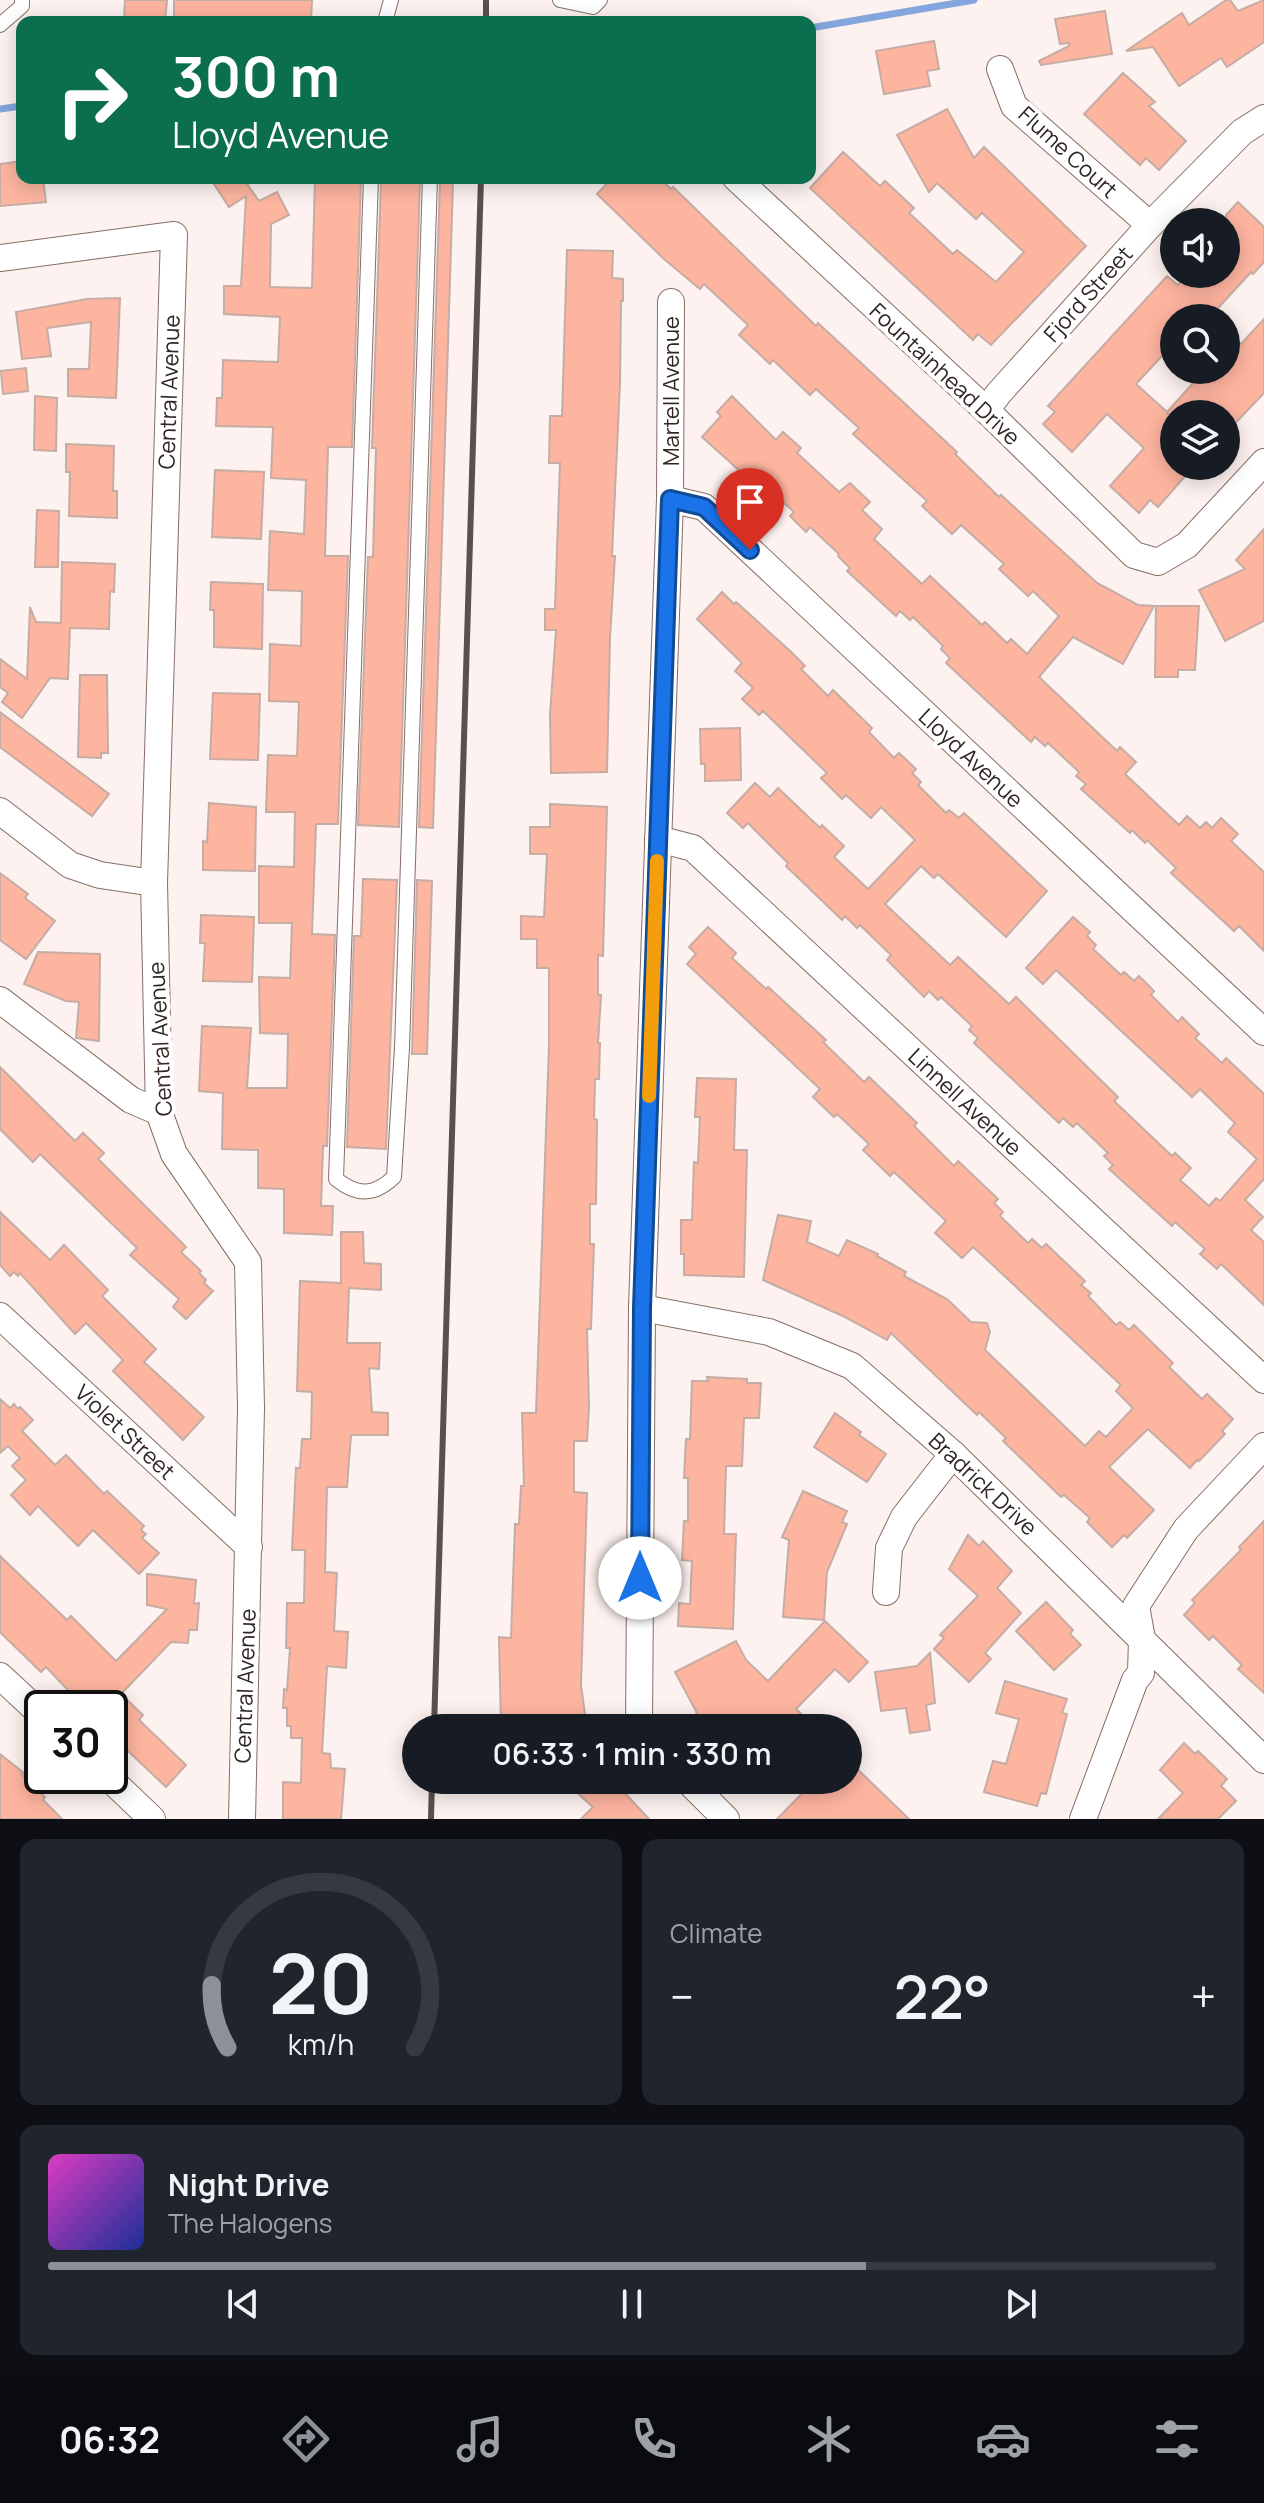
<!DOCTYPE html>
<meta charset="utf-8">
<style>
:root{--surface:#171b24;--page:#20242c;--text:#f1f3f6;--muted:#9ea1a6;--line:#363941;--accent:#8c9099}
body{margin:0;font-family:Manrope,sans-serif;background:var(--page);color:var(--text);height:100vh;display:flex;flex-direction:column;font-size:30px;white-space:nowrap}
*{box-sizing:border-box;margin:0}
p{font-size:26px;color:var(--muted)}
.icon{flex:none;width:44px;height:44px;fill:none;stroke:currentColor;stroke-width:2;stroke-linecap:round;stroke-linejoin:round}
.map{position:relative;height:1819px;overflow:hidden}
.drawer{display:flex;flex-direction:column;gap:20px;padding:20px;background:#0d0f14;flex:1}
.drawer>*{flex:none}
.hud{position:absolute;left:16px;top:16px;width:800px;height:168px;border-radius:16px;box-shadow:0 4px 20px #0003;background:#0b6e4f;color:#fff;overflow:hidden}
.tools{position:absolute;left:1160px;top:208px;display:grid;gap:16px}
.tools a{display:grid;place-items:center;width:80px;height:80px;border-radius:50%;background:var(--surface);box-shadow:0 4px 20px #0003;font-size:40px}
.speed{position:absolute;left:24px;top:1690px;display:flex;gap:16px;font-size:40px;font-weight:700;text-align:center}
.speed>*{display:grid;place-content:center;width:104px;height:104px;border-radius:50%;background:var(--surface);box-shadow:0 4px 20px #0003;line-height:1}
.speed .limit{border:4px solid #111;border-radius:12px;background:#fff;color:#111}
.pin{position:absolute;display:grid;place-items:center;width:68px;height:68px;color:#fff;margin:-82px -34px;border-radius:50% 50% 50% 0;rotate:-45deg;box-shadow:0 0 8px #0007}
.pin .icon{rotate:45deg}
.me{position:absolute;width:88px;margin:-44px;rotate:0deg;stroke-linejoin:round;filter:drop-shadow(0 0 6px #0008)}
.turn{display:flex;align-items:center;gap:28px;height:168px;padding:0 24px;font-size:36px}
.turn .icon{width:104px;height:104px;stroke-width:2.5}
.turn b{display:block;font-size:56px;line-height:68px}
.big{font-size:60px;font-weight:600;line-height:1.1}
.drawer .tile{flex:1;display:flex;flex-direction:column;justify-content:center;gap:12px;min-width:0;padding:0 28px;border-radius:16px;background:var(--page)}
.drawer .dial{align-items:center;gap:0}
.dial svg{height:208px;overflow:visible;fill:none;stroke:var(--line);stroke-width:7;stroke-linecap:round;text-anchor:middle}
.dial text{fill:var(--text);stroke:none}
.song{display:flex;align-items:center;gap:24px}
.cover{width:96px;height:96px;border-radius:12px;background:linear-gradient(135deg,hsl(310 70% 55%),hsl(230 70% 35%))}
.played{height:8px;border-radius:4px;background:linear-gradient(90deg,var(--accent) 70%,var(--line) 70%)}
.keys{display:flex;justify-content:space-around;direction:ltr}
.heat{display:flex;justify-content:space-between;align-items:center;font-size:44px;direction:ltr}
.drawer .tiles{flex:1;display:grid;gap:20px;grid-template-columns:1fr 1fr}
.tile:last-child{grid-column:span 2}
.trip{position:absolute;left:402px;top:1714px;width:460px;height:80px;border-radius:40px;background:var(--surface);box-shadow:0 4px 20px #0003;font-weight:600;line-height:80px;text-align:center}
.tab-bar{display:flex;height:128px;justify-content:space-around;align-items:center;background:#090b0e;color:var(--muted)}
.tab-bar .icon{width:56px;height:56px}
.tab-bar .current{color:var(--accent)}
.tab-bar b{font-size:36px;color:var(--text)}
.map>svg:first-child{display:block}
</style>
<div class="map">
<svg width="1264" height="1819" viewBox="0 0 1264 1819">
<rect width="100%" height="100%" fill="#fdf2ef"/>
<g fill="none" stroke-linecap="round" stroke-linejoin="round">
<g stroke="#83a6de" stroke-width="7">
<polyline points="810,28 974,0"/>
<polyline points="0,109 22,106"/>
</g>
</g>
<g fill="#feb5a0" stroke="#c5aca4" stroke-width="2">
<polygon points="125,0 167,0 165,22 124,21"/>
<polygon points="174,0 312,0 311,22 174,17"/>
<polygon points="1226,0 1230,0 1238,11 1264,0 1264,42 1227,67 1221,58 1179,86 1153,47 1126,51 1182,13 1189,25"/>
<polygon points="1105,11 1112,54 1041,65 1039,61 1069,46 1069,43 1060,44 1055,19"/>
<polygon points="934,41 939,69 927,71 930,86 884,94 876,51"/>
<polygon points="1123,73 1155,102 1149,106 1186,141 1159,170 1146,158 1140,165 1084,114"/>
<polygon points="947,109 974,158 984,147 1086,246 991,345 978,334 973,340 810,188 843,152 880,186 885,181 914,208 909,213 953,254 957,250 996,282 1024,252 982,213 976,219 937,183 929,192 897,135"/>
<polygon points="22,161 22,178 43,178 46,202 0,206 0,164"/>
<polygon points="210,178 243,178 259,201 277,192 289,215 271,224 270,287 312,288 315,179 361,180 352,447 328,447 325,556 348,556 338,824 316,824 312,934 335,935 327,1146 323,1146 321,1206 333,1206 332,1235 284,1233 284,1189 258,1188 258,1150 222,1149 223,1093 199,1091 202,1026 251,1028 247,1088 287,1088 288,1034 260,1033 259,977 290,978 292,923 259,923 259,866 294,867 295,812 266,812 268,755 297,756 299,702 269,701 270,644 301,646 302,591 268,590 270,531 304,534 306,480 271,478 273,427 216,426 217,398 222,398 223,360 278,362 280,317 224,314 224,286 241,286 246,196 229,207"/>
<polygon points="612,178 660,178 671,189 673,187 816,326 818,323 957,452 955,454 999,497 1001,495 1097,583 1138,605 1154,606 1123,664 1073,637 1039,677 1117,751 1120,747 1136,762 1125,774 1179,825 1187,816 1200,828 1206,822 1212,828 1221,818 1238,834 1231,841 1264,872 1264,951 1239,926 1234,931 1183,884 1171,873 1176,868 1147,840 1145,843 1132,830 1130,833 1081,789 1086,784 1076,776 1079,772 1048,743 1045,746 1035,737 1031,742 946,663 950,658 941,649 943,646 913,617 910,620 900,611 896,616 847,571 850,568 838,556 839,554 810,527 806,532 790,516 794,512 765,486 761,490 702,437 721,416 717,412 732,396 776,440 783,432 801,448 797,453 839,492 850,483 870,502 862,510 882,529 874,539 922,584 930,576 982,625 985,622 1007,643 1011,639 1027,654 1059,616 1033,591 1028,596 999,569 1004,564 961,525 952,534 922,506 927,501 853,434 859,428 816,389 810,395 773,360 770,364 739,335 748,325 704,284 700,289 664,259 597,194"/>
<polygon points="384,180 420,181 399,827 358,825 368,557 373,557 376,448 372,448 381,181"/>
<polygon points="440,182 453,182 433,828 419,827"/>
<polygon points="1238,202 1264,227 1264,262 1253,274 1251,272 1209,318 1174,318 1174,343 1136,384 1167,412 1205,370 1226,370 1226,331 1241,344 1264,319 1264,393 1226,433 1226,414 1168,414 1174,419 1174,466 1194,466 1158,507 1150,500 1139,513 1110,486 1144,448 1107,414 1072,452 1043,424 1055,412 1048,406 1167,276 1178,285 1187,274 1226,274 1226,215"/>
<polygon points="567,250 613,251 612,278 623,279 623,301 621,301 620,383 612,556 615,556 610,638 607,772 551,773 550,715 556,630 545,630 545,609 555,609 560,463 549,463 550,416 562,416"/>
<polygon points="120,298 116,398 68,396 68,369 89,369 91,322 47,328 51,356 22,359 16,312 87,299"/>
<polygon points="26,368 28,391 3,394 1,371"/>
<polygon points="35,396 57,398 56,451 34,450"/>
<polygon points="66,444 114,446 113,491 117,491 117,518 69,516 70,472 66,472"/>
<polygon points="215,470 264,472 261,539 212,537"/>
<polygon points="37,510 59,511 58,567 35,567"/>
<polygon points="1264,529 1264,621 1225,641 1199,590 1245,569 1236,560"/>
<polygon points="62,562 115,564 114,592 110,591 109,629 70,628 68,679 50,678 22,718 2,702 8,693 0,687 0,659 27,679 30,607 36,622 61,623"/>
<polygon points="211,582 263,584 262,649 214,647 214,610 210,610"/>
<polygon points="722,592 734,604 736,602 789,650 805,666 801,669 828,696 833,690 872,728 869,732 894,758 899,753 916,769 912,773 921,782 918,785 946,813 949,810 959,818 964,813 1047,891 1006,937 938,874 934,878 921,866 885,904 950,965 958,957 1009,1004 1016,997 1118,1097 1114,1101 1172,1156 1175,1153 1191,1168 1180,1180 1209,1206 1216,1198 1220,1201 1257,1159 1228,1132 1235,1123 1200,1089 1192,1097 1056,970 1043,984 1026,968 1073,917 1090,932 1087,936 1096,945 1093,949 1121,975 1124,972 1134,981 1139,976 1154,991 1151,995 1178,1022 1182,1017 1199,1034 1195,1038 1222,1063 1226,1058 1264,1094 1264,1179 1245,1200 1263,1217 1251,1230 1264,1242 1264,1305 1221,1264 1217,1269 1200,1254 1205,1249 1175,1222 1172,1226 1109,1169 1113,1165 1104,1156 1108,1153 1077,1123 1073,1127 1063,1118 1059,1123 974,1043 978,1038 969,1030 972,1026 941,997 938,1000 929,991 924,997 887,960 891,955 860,925 857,928 845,916 842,920 786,866 788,863 748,823 743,828 727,813 755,783 770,797 778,788 820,828 822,825 844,846 834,857 868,889 915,840 881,807 871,818 846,795 842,799 821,778 827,773 763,711 759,715 742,699 753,688 735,671 742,663 697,619"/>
<polygon points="1156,606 1199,606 1195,670 1178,670 1178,677 1155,677"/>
<polygon points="80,675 107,675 108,753 101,753 101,758 78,757"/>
<polygon points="213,693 260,694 258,760 210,759"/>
<polygon points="0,712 109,794 92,816 0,747"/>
<polygon points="740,728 741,780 705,781 705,764 701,764 700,729"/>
<polygon points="209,803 256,807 255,871 203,870 203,841 207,842"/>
<polygon points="550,804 607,807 603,956 598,955 598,995 601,995 598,1043 600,1043 599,1079 595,1079 594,1119 597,1120 596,1204 590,1204 590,1244 594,1244 591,1329 587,1329 589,1407 587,1441 574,1441 574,1492 587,1493 581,1685 587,1728 501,1728 499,1637 511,1638 515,1524 519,1524 521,1486 524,1486 522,1413 536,1413 549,1046 549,968 537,968 537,939 521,939 521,916 544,917 547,854 530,854 530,827 550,827"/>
<polygon points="0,873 28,894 25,898 55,921 26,959 0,940"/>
<polygon points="363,879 397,880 386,1149 347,1147 354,936 361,936"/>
<polygon points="417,880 432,881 427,1054 412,1054"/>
<polygon points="201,915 254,917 252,982 203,981 205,943 200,943"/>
<polygon points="708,927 736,953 732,958 766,989 768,987 826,1040 823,1042 864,1082 869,1077 917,1123 914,1126 954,1166 958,1161 998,1199 994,1203 1003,1212 1000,1216 1028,1243 1032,1239 1042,1248 1046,1244 1085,1281 1081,1285 1091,1293 1088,1296 1116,1325 1120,1322 1129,1330 1134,1325 1173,1363 1169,1367 1202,1399 1207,1394 1233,1419 1222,1431 1225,1434 1199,1461 1197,1460 1190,1468 1148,1429 1109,1467 1154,1510 1127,1538 1124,1535 1112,1547 1087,1522 1090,1518 1064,1495 1061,1497 1003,1441 1006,1438 979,1412 977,1415 891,1333 887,1340 845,1317 763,1280 778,1215 811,1221 807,1242 839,1256 847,1240 878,1254 877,1256 906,1272 904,1276 947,1299 971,1322 987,1323 990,1332 985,1350 1085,1446 1099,1431 1106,1437 1133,1408 1116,1391 1121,1385 982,1255 973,1247 962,1258 935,1233 946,1221 894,1172 890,1176 863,1150 869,1144 837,1114 834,1117 813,1097 820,1089 687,964 696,954 689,947"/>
<polygon points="38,952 100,954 99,1041 76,1038 79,1002 66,1001 24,984"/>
<polygon points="0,1067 75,1141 83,1133 104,1153 98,1159 186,1247 181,1252 201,1271 199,1273 206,1280 204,1283 213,1291 186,1319 173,1307 179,1299 130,1255 137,1248 40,1154 33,1162 0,1129"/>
<polygon points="697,1078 736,1079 734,1150 747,1150 744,1277 684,1275 684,1254 681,1254 681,1220 692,1220 694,1162 698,1163 700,1117 695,1117"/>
<polygon points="0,1212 50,1260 64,1245 108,1290 102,1296 156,1349 144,1362 204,1417 183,1440 113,1371 123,1360 86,1323 75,1334 20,1273 18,1276 14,1272 10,1276 0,1265"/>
<polygon points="341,1232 363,1232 364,1263 381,1264 381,1290 349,1288 347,1343 380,1343 379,1369 369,1368 372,1412 388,1413 388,1435 351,1435 347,1487 327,1487 325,1572 337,1573 334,1631 348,1632 346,1668 327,1666 322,1753 330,1754 331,1768 345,1769 341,1819 283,1819 283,1782 301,1783 302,1738 291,1738 291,1726 287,1726 287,1708 283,1708 284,1689 287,1690 290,1648 286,1648 287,1603 304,1603 305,1550 292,1550 296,1468 300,1468 302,1439 311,1439 312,1392 297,1391 300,1281 341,1283"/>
<polygon points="707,1377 747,1379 747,1383 761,1383 759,1418 744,1418 742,1466 726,1466 724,1534 736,1534 733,1629 678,1626 679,1603 690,1604 692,1561 682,1560 684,1521 688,1521 688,1478 684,1478 686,1439 690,1439 692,1381 708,1381"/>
<polygon points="0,1399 10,1408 14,1404 18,1409 20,1407 33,1420 22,1431 55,1465 66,1455 104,1494 107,1491 144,1526 141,1530 146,1534 142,1538 159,1553 139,1574 93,1530 78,1546 38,1506 30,1515 11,1495 26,1480 12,1466 20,1458 8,1446 0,1453"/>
<polygon points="835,1413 861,1432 859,1435 886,1454 867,1482 814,1447"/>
<polygon points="803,1491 847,1511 842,1522 847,1524 827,1572 824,1620 783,1617 789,1540 782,1537"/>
<polygon points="1264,1521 1264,1693 1238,1669 1242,1665 1213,1636 1209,1640 1184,1615 1195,1603 1192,1600 1241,1550 1239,1547"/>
<polygon points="968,1535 979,1546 983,1541 1012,1571 997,1588 1021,1613 985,1653 991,1659 969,1682 934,1649 944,1638 940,1635 978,1596 949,1569"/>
<polygon points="0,1556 67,1620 71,1616 116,1661 167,1609 147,1605 147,1574 196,1580 194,1604 199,1603 197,1630 189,1630 188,1643 171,1642 121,1694 143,1715 139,1720 186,1765 166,1787 110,1734 110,1708 85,1708 46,1667 41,1672 0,1632"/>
<polygon points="1046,1602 1073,1630 1070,1634 1081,1645 1054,1670 1016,1631"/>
<polygon points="825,1621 868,1662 849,1682 835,1669 796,1709 816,1728 683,1728 697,1713 675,1672 736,1641 746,1660 768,1681"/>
<polygon points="930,1653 935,1703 926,1705 930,1730 910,1733 906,1708 881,1711 875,1672 917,1666"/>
<polygon points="1005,1681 1067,1699 1062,1713 1067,1714 1046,1794 1041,1793 1037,1806 984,1792 993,1761 1006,1764 1019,1719 996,1713"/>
<polygon points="1184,1743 1195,1754 1198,1751 1227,1779 1221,1786 1236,1801 1218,1819 1158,1819 1183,1793 1160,1770"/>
<polygon points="0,1754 24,1773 22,1775 45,1797 43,1800 62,1819 0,1819"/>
<polygon points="848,1760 909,1819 777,1819 815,1780 848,1780"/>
<polygon points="585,1780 613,1780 649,1819 581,1819 593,1807 575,1791"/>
</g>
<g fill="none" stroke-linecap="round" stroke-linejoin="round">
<g stroke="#856e67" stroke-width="16">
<g id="lane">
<polyline points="560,0 593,7 600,0"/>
<polyline points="385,22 391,0"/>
<polyline points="0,25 22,6 22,0"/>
<path d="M 371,178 L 336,1179 C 357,1196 374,1196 394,1177 L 402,1048 L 430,178"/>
</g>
</g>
<g stroke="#856e67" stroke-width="28">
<g id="street">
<polyline points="1000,69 1014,106 1150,225"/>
<polyline points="736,178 986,410 1134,555 1158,562 1187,545 1264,462"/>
<polyline points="0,258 174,235 154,883 159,1112 174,1154 248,1262 251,1408 242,1819"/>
<polyline points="986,410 999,393 1150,225 1242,132 1264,118"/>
<polyline points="670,499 704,507 1264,1032"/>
<polyline points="0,811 70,865 100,875 154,883"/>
<polyline points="658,839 693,848 1264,1380"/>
<polyline points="0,1000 131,1100 159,1112"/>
<polyline points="642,1308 769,1332 852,1366 953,1454 1264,1760"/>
<polyline points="0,1316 249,1547"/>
<polyline points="886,1592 889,1548 904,1517 953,1454"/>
<polyline points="0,1676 42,1715"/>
<polyline points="639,1728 642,1308 670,499 671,302"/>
<polyline points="107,1776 152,1819"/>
<polyline points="687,1780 726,1819"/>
<polyline points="1083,1819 1135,1680 1141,1673 1142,1639 1136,1606 1186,1529 1264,1446"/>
</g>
</g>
<use href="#lane" stroke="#fff" stroke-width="14"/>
<use href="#street" stroke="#fff" stroke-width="26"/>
<g stroke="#5a504d" stroke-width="6">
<polyline points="486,22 486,0"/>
<polyline points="434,1728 481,178"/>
<polyline points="431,1819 432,1780"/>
</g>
</g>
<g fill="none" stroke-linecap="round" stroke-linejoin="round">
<g stroke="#114b97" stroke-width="20">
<polyline id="route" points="640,1578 642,1308 670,499 704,507 750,550"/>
</g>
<use href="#route" stroke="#1a73e8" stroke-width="14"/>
<polyline stroke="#f59e0b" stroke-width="14" points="649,1096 657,861"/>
</g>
<g text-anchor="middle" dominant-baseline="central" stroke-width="8" stroke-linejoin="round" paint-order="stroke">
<g font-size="22" fill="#302623" stroke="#fff">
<text transform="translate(1068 152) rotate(42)">Flume Court</text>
<text transform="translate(1088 294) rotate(-48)">Fjord Street</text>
<text transform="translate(945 374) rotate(43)">Fountainhead Drive</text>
<text transform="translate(671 391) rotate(-90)">Martell Avenue</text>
<text transform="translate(169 392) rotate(-88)">Central Avenue</text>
<text transform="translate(971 758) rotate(43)">Lloyd Avenue</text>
<text transform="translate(160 1039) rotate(-93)">Central Avenue</text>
<text transform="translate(965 1102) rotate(43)">Linnell Avenue</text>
<text transform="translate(125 1432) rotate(43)">Violet Street</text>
<text transform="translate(983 1484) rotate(43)">Bradrick Drive</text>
<text transform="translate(245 1686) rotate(-88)">Central Avenue</text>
</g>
</g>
</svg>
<div class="tools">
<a><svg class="icon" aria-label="sound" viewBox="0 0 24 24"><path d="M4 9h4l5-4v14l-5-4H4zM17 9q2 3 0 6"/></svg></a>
<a><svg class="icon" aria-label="search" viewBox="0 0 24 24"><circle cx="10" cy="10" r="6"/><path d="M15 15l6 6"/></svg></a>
<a><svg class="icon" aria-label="layers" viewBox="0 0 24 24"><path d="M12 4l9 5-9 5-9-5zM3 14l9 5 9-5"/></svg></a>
</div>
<div class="speed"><div class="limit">30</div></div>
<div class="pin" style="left:750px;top:550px;background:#d93025"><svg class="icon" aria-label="arrive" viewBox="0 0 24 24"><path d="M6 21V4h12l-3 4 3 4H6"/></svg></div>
<svg class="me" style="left:640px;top:1578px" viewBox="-20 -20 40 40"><circle r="19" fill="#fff"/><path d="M0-13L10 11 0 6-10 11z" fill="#1a73e8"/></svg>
<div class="trip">06:33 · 1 min · 330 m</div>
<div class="hud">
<div class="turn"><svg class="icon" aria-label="right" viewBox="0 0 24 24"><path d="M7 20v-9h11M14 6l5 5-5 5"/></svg><div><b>300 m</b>Lloyd Avenue</div></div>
</div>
</div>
<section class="drawer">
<div class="tiles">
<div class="tile dial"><svg viewBox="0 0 100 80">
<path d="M14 69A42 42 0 1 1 86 69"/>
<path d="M14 69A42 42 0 0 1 8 45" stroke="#8c9099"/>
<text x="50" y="56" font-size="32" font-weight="700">20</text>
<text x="50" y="72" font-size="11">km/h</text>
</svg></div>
<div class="tile"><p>Climate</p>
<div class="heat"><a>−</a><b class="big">22°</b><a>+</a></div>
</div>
<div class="tile">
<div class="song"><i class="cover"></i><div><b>Night Drive</b><p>The Halogens</p></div></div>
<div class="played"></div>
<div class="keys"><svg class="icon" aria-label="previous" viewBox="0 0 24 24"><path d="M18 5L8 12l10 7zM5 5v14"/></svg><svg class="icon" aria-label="pause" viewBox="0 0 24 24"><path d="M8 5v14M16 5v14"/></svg><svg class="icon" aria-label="next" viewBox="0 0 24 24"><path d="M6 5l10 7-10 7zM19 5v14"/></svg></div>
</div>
</div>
</section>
<nav class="tab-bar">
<b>06:32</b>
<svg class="icon current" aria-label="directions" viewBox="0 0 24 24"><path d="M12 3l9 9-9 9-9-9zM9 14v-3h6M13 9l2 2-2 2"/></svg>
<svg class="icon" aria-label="music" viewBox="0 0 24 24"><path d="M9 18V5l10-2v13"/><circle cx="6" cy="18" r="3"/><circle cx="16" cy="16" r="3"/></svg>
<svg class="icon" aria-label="phone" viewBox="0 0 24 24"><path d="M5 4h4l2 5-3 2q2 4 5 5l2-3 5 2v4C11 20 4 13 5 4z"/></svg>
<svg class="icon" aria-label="climate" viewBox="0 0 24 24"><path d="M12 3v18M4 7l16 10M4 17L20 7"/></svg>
<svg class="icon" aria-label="car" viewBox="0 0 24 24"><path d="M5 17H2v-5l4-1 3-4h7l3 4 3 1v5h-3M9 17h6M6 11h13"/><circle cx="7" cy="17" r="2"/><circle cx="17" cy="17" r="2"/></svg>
<svg class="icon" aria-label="filters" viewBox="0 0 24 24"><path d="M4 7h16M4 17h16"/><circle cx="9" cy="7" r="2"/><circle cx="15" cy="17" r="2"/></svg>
</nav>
